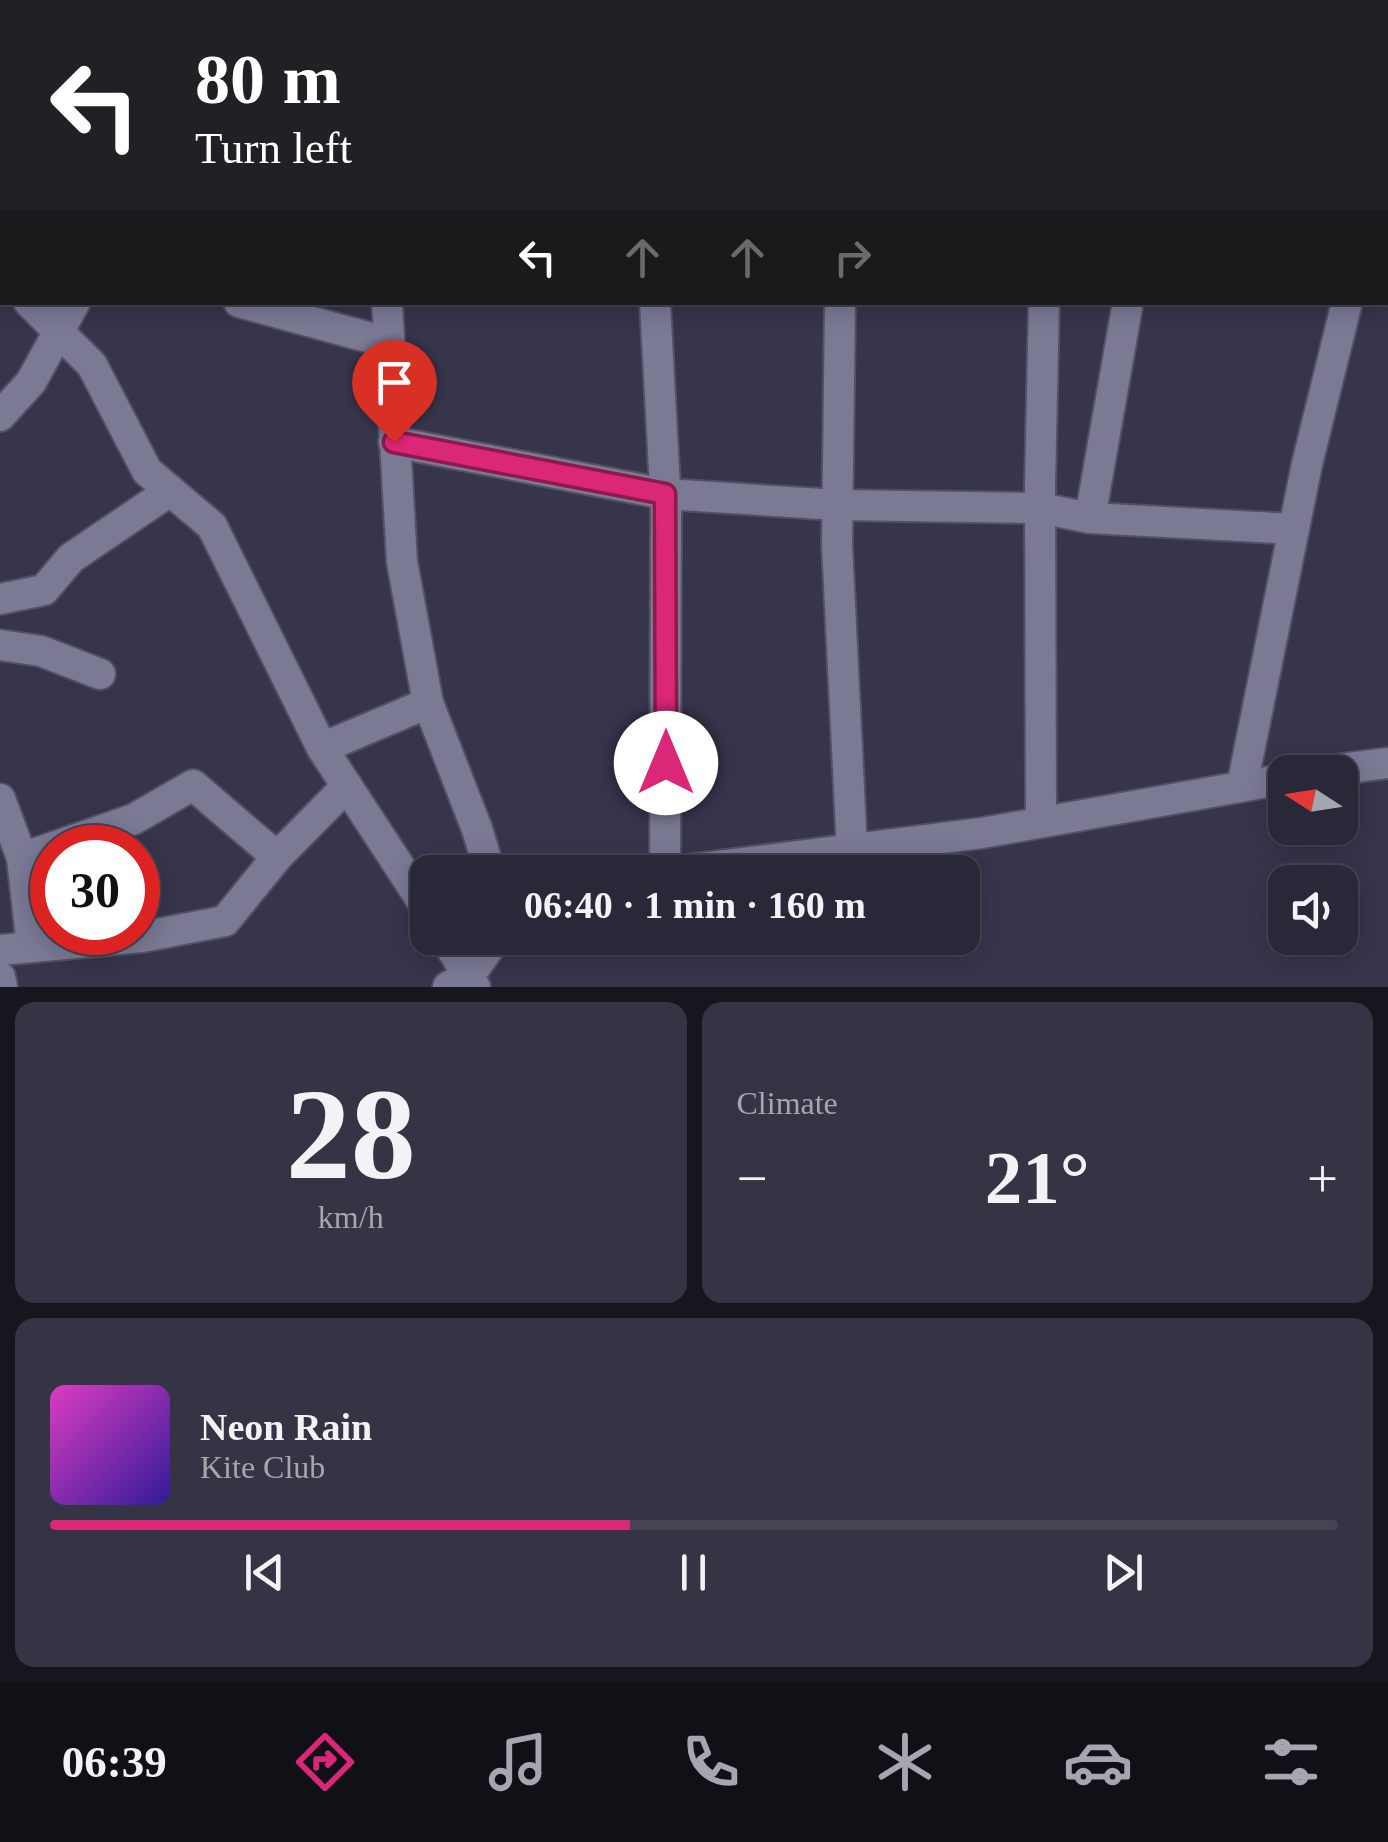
<!DOCTYPE html>
<meta charset="utf-8">
<style>
:root{--surface:#282839;--page:#343444;--text:#f1f3f6;--muted:#a5a6ae;--line:#444453;--accent:#db2777}
body{margin:0;font-family:Georgia,serif;background:var(--page);color:var(--text);height:100vh;display:flex;flex-direction:column;font-size:38px;white-space:nowrap}
*{box-sizing:border-box;margin:0}
p{font-size:32px;color:var(--muted)}
.icon{flex:none;width:55px;height:55px;fill:none;stroke:currentColor;stroke-width:2;stroke-linecap:round;stroke-linejoin:round}
.map{position:relative;height:987px;overflow:hidden}
.panel{display:flex;flex-direction:column;gap:15px;padding:15px;background:#16161f;flex:1}
.panel>*{flex:none}
.top-card{position:absolute;left:0px;top:0px;width:1390px;height:305px;box-shadow:0 5px 25px #0003,0 0 0 2px var(--line);background:#202124;color:#fff;overflow:hidden}
.needle{width:65px;rotate:282deg}
.fabs{position:absolute;left:1268px;top:755px;display:grid;gap:20px}
.fabs a{display:grid;place-items:center;width:90px;height:90px;border-radius:20px;background:var(--surface);box-shadow:0 5px 25px #0003,0 0 0 2px var(--line);font-size:50px}
.speed{position:absolute;left:30px;top:825px;display:flex;gap:20px;font-size:50px;font-weight:700;text-align:center}
.speed>*{display:grid;place-content:center;width:130px;height:130px;border-radius:50%;background:var(--surface);box-shadow:0 5px 25px #0003,0 0 0 2px var(--line);line-height:1}
.speed .limit{border:15px solid #d22;background:#fff;color:#111}
.pin{position:absolute;display:grid;place-items:center;width:85px;height:85px;color:#fff;margin:-102px -42px;border-radius:50% 50% 50% 0;rotate:-45deg;box-shadow:0 0 10px #0007}
.pin .icon{rotate:45deg}
.me{position:absolute;width:110px;margin:-55px;rotate:0deg;stroke-linejoin:round;filter:drop-shadow(0 0 8px #0008)}
.turn{display:flex;align-items:center;gap:35px;height:210px;padding:0 30px;font-size:45px}
.turn .icon{width:130px;height:130px;stroke-width:2.5}
.turn b{display:block;font-size:70px;line-height:85px}
.lanes{display:flex;align-items:center;height:95px;padding:0 30px;background:#0003;justify-content:center;gap:50px;direction:ltr}
.lanes .off{opacity:.35}
.big{font-size:75px;font-weight:700;line-height:1.1}
.panel .card{flex:1;display:flex;flex-direction:column;justify-content:center;gap:15px;min-width:0;padding:0 35px;border-radius:20px;background:var(--page)}
.panel .dial{align-items:center;gap:0}
.dial b{font-size:130px;line-height:1}
.song{display:flex;align-items:center;gap:30px}
.cover{width:120px;height:120px;border-radius:15px;background:linear-gradient(135deg,hsl(310 70% 55%),hsl(250 70% 35%))}
.played{height:10px;border-radius:5px;background:linear-gradient(90deg,var(--accent) 45%,var(--line) 45%)}
.keys{display:flex;justify-content:space-around;direction:ltr}
.heat{display:flex;justify-content:space-between;align-items:center;font-size:55px;direction:ltr}
.panel .tiles{flex:1;display:grid;gap:15px;grid-template-columns:1fr 1fr}
.card:last-child{grid-column:span 2}
.trip{position:absolute;left:410px;top:855px;width:570px;height:100px;border-radius:20px;background:var(--surface);box-shadow:0 5px 25px #0003,0 0 0 2px var(--line);font-weight:700;line-height:100px;text-align:center}
.tabs{display:flex;height:160px;justify-content:space-around;align-items:center;background:#101017;color:var(--muted)}
.tabs .icon{width:70px;height:70px}
.tabs .selected{color:var(--accent)}
.tabs b{font-size:45px;color:var(--text)}
.map>svg:first-child{display:block}
</style>
<div class="map">
<svg width="1388" height="987" viewBox="0 0 1388 987">
<rect width="100%" height="100%" fill="#36354c"/>
<g fill="none" stroke-linecap="round" stroke-linejoin="round">
<g stroke="#525164" stroke-width="34">
<g id="minor">
<polyline points="209,0 209,2"/>
<polyline points="344,0 345,2"/>
<polyline points="633,0 633,2"/>
<polyline points="834,0 835,2"/>
<polyline points="281,2 286,0"/>
<polyline points="1050,2 1051,0"/>
<polyline points="1185,2 1185,0"/>
<polyline points="1388,143 1388,141"/>
<polyline points="0,147 2,148"/>
<polyline points="0,270 2,273"/>
<polyline points="29,302 92,365 147,471 212,526 322,748 428,910"/>
<polyline points="239,302 389,343"/>
<polyline points="387,302 402,562 428,703 477,829 490,872"/>
<polyline points="655,302 666,507 665,872"/>
<polyline points="840,302 837,545 852,850"/>
<polyline points="0,416 31,382 75,302"/>
<polyline points="394,442 665,494 837,505 1040,508 1090,518 1294,529"/>
<polyline points="1090,518 1128,302"/>
<polyline points="0,599 44,590 71,558 170,491"/>
<polyline points="0,645 41,651 100,674"/>
<polyline points="322,748 428,703"/>
<polyline points="1318,772 1388,763"/>
<polyline points="1242,786 1307,464 1347,302"/>
<polyline points="0,799 22,858 32,947"/>
<polyline points="1041,822 1040,485 1044,302"/>
<polyline points="22,858 134,819 193,785 277,857"/>
<polyline points="670,872 982,833 1285,779"/>
<polyline points="445,938 475,987"/>
<polyline points="0,950 142,937 225,921 277,857 347,786"/>
<polyline points="0,977 2,987"/>
<polyline points="448,987 470,975 496,938"/>
</g>
</g>
<use href="#minor" stroke="#7b7a95" stroke-width="30"/>
</g>
<g fill="none" stroke-linecap="round" stroke-linejoin="round">
<g stroke="#8e194d" stroke-width="25">
<polyline id="route" points="394,442 665,494 666,763"/>
</g>
<use href="#route" stroke="#db2777" stroke-width="18"/>
</g>
</svg>
<div class="fabs">
<a><svg class="needle" viewBox="-14 -14 28 28"><path d="M0-13l5 13h-10z" fill="#e53935"/><path d="M0 13l5-13h-10z" fill="#a5a6ae"/></svg></a>
<a><svg class="icon" aria-label="sound" viewBox="0 0 24 24"><path d="M4 9h4l5-4v14l-5-4H4zM17 9q2 3 0 6"/></svg></a>
</div>
<div class="speed"><div class="limit">30</div></div>
<div class="pin" style="left:394px;top:442px;background:#d93025"><svg class="icon" aria-label="arrive" viewBox="0 0 24 24"><path d="M6 21V4h12l-3 4 3 4H6"/></svg></div>
<svg class="me" style="left:666px;top:763px" viewBox="-20 -20 40 40"><circle r="19" fill="#fff"/><path d="M0-13L10 11 0 6-10 11z" fill="#db2777"/></svg>
<div class="trip">06:40 · 1 min · 160 m</div>
<div class="top-card">
<div class="turn"><svg class="icon" aria-label="left" viewBox="0 0 24 24"><path d="M17 20v-9H6M10 6l-5 5 5 5"/></svg><div><b>80 m</b>Turn left</div></div>
<div class="lanes"><svg class="icon" aria-label="left" viewBox="0 0 24 24"><path d="M17 20v-9H6M10 6l-5 5 5 5"/></svg><svg class="icon off" aria-label="ahead" viewBox="0 0 24 24"><path d="M12 20V5M6 11l6-6 6 6"/></svg><svg class="icon off" aria-label="ahead" viewBox="0 0 24 24"><path d="M12 20V5M6 11l6-6 6 6"/></svg><svg class="icon off" aria-label="right" viewBox="0 0 24 24"><path d="M7 20v-9h11M14 6l5 5-5 5"/></svg></div>
</div>
</div>
<section class="panel">
<div class="tiles">
<div class="card dial"><b>28</b><p>km/h</p></div>
<div class="card"><p>Climate</p>
<div class="heat"><a>−</a><b class="big">21°</b><a>+</a></div>
</div>
<div class="card">
<div class="song"><i class="cover"></i><div><b>Neon Rain</b><p>Kite Club</p></div></div>
<div class="played"></div>
<div class="keys"><svg class="icon" aria-label="previous" viewBox="0 0 24 24"><path d="M18 5L8 12l10 7zM5 5v14"/></svg><svg class="icon" aria-label="pause" viewBox="0 0 24 24"><path d="M8 5v14M16 5v14"/></svg><svg class="icon" aria-label="next" viewBox="0 0 24 24"><path d="M6 5l10 7-10 7zM19 5v14"/></svg></div>
</div>
</div>
</section>
<nav class="tabs">
<b>06:39</b>
<svg class="icon selected" aria-label="directions" viewBox="0 0 24 24"><path d="M12 3l9 9-9 9-9-9zM9 14v-3h6M13 9l2 2-2 2"/></svg>
<svg class="icon" aria-label="music" viewBox="0 0 24 24"><path d="M9 18V5l10-2v13"/><circle cx="6" cy="18" r="3"/><circle cx="16" cy="16" r="3"/></svg>
<svg class="icon" aria-label="phone" viewBox="0 0 24 24"><path d="M5 4h4l2 5-3 2q2 4 5 5l2-3 5 2v4C11 20 4 13 5 4z"/></svg>
<svg class="icon" aria-label="climate" viewBox="0 0 24 24"><path d="M12 3v18M4 7l16 10M4 17L20 7"/></svg>
<svg class="icon" aria-label="car" viewBox="0 0 24 24"><path d="M5 17H2v-5l4-1 3-4h7l3 4 3 1v5h-3M9 17h6M6 11h13"/><circle cx="7" cy="17" r="2"/><circle cx="17" cy="17" r="2"/></svg>
<svg class="icon" aria-label="filters" viewBox="0 0 24 24"><path d="M4 7h16M4 17h16"/><circle cx="9" cy="7" r="2"/><circle cx="15" cy="17" r="2"/></svg>
</nav>
